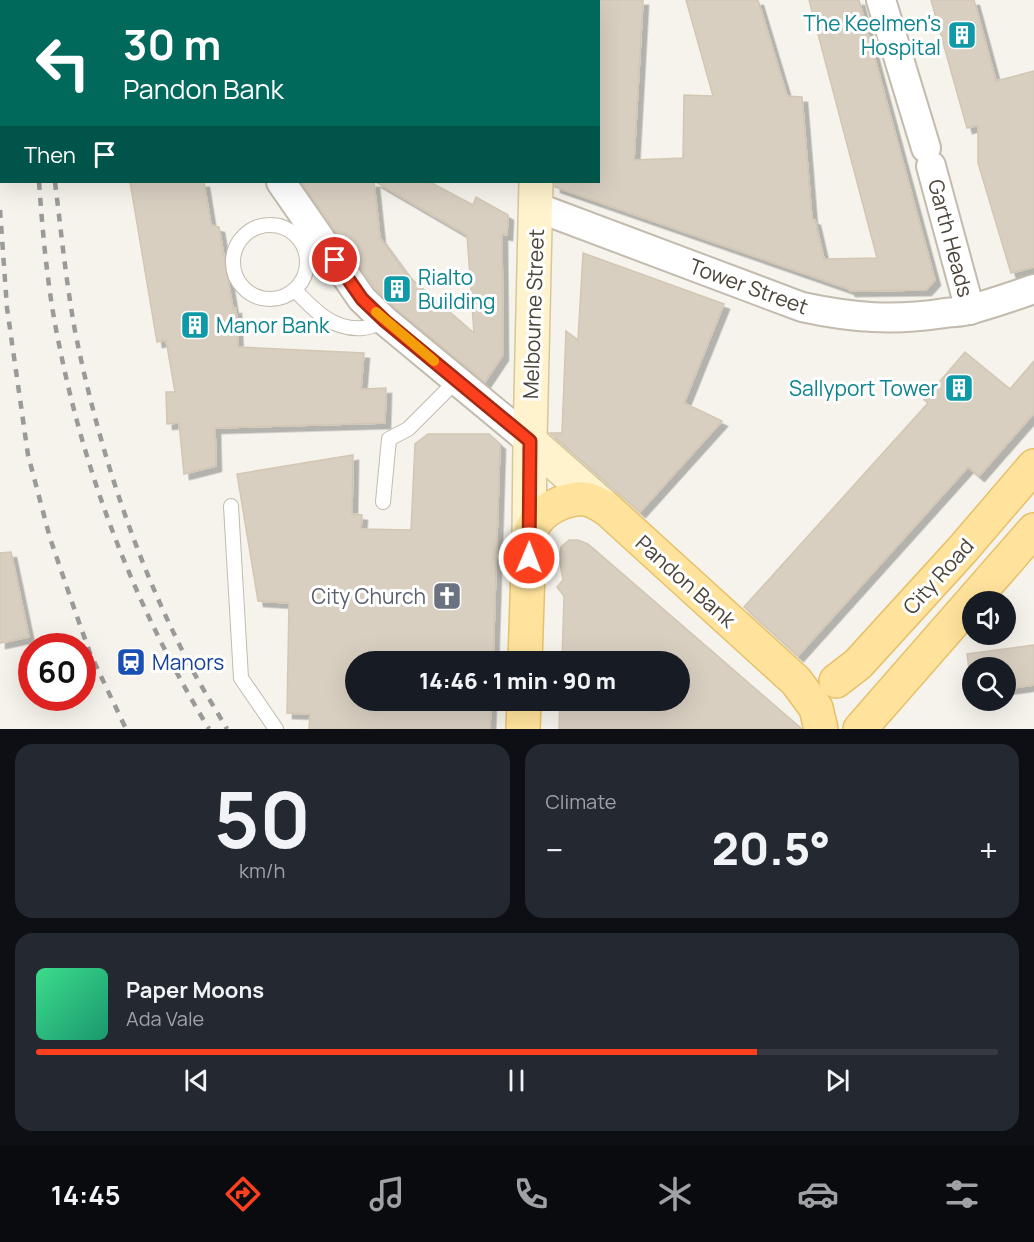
<!DOCTYPE html>
<meta charset="utf-8">
<style>
:root{--surface:#171b24;--page:#242831;--text:#f1f3f6;--muted:#9ea1a6;--line:#363941;--accent:#fc3f1d}
body{margin:0;font-family:Manrope,sans-serif;background:var(--page);color:var(--text);height:100vh;display:flex;flex-direction:column;font-size:22px;white-space:nowrap}
*{box-sizing:border-box;margin:0}
p{font-size:20px;color:var(--muted)}
.icon{flex:none;width:33px;height:33px;fill:none;stroke:currentColor;stroke-width:2;stroke-linecap:round;stroke-linejoin:round}
.map{position:relative;height:729px;overflow:hidden}
.side{display:flex;flex-direction:column;gap:15px;padding:15px;background:#0d0f14;flex:1}
.side>*{flex:none}
.banner{position:absolute;left:0px;top:0px;width:600px;height:183px;box-shadow:0 6px 24px #0002;background:#00695c;color:#fff;overflow:hidden}
.fabs{position:absolute;left:962px;top:591px;display:grid;gap:12px}
.fabs a{display:grid;place-items:center;width:54px;height:54px;border-radius:50%;background:var(--surface);box-shadow:0 6px 24px #0002;font-size:30px}
.speed{position:absolute;left:18px;top:633px;display:flex;gap:12px;font-size:30px;font-weight:700;text-align:center}
.speed>*{display:grid;place-content:center;width:78px;height:78px;border-radius:50%;background:var(--surface);box-shadow:0 6px 24px #0002;line-height:1}
.speed .limit{border:9px solid #d22;background:#fff;color:#111}
.pin{position:absolute;display:grid;place-items:center;width:51px;height:51px;color:#fff;margin:-26px;border:3px solid #fff;border-radius:50%;box-shadow:0 2px 6px #0007}
.me{position:absolute;width:66px;margin:-33px;rotate:1deg;stroke-linejoin:round;filter:drop-shadow(0 0 4px #0008)}
.turn{display:flex;align-items:center;gap:21px;height:126px;padding:0 24px;font-size:27px}
.turn .icon{width:78px;height:78px;stroke-width:2.5}
.turn b{display:block;font-size:42px;line-height:51px}
.then{display:flex;align-items:center;height:57px;padding:0 24px;background:#0003;gap:12px;font-size:22px}
.big{font-size:45px;font-weight:800;line-height:1.1}
.side .tile{flex:1;display:flex;flex-direction:column;justify-content:center;gap:9px;min-width:0;padding:0 21px;border-radius:18px;background:var(--page)}
.side .dial{align-items:center;gap:0}
.dial b{font-size:78px;line-height:1}
.song{display:flex;align-items:center;gap:18px}
.cover{width:72px;height:72px;border-radius:9px;background:linear-gradient(135deg,hsl(150 70% 55%),hsl(160 70% 35%))}
.played{height:6px;border-radius:3px;background:linear-gradient(90deg,var(--accent) 75%,var(--line) 75%)}
.keys{display:flex;justify-content:space-around;direction:ltr}
.heat{display:flex;justify-content:space-between;align-items:center;font-size:33px;direction:ltr}
.side .tiles{flex:1;display:grid;gap:15px;grid-template-columns:1fr 1fr}
.tile:last-child{grid-column:span 2}
.trip{position:absolute;left:345px;top:651px;width:345px;height:60px;border-radius:30px;background:var(--surface);box-shadow:0 6px 24px #0002;font-weight:800;line-height:60px;text-align:center}
.tab-bar{display:flex;height:96px;justify-content:space-around;align-items:center;background:#090b0e;color:var(--muted)}
.tab-bar .icon{width:42px;height:42px}
.tab-bar .selected{color:var(--accent)}
.tab-bar b{font-size:27px;color:var(--text)}
.map>svg:first-child{display:block}
</style>
<div class="map">
<svg width="1034" height="729" viewBox="0 0 1034 729">
<defs>
<filter id="shadow"><feDropShadow dx="5.5" dy="5.5" stdDeviation="0" flood-color="#0004"/></filter>
</defs>
<rect width="100%" height="100%" fill="#f6f3ec"/>
<g fill="#d8cfc1" stroke="#d3c7b4" stroke-width="1.5" filter="url(#shadow)">
<polygon points="598,0 643,0 634,160 683,158 684,95 713,96 686,0 758,0 787,96 802,97 812,219 815,220 824,259 877,258 809,0 859,0 935,280 926,290 850,291 849,289 555,187 555,182 598,182"/>
<polygon points="931,0 974,0 996,81 1034,71 1034,267 1011,273 978,163 978,125 967,128"/>
<polygon points="130,182 204,182 211,225 219,227 233,309 236,308 238,347 364,353 361,389 386,388 385,423 215,428 216,466 184,474 179,423 167,424 166,392 175,392 166,340 157,342"/>
<polygon points="301,182 374,182 380,238 407,275 474,333 467,235 376,182 430,182 473,205 476,197 508,215 507,235 502,234 503,355 485,382 396,309 375,288"/>
<polygon points="583,253 724,304 684,403 722,421 640,512 550,433 562,433 566,331 578,340"/>
<polygon points="965,352 1010,389 1034,361 1034,413 979,476 968,467 798,656 744,607 928,403 924,400"/>
<polygon points="428,434 489,434 500,444 493,662 356,662 356,700 491,700 490,729 309,729 310,714 287,713 289,603 258,601 237,474 353,455 352,514 362,515 361,529 411,530 415,444"/>
<polygon points="569,540 578,540 588,544 802,729 559,729 560,700 680,700 680,662 562,662 564,596 557,587 563,580 559,557 561,547"/>
<polygon points="11,552 29,637 0,643 0,553"/>
<polygon points="1034,645 1034,685 1005,689 1005,668 972,668 972,694 967,654"/>
</g>
<g fill="none" stroke-linecap="round" stroke-linejoin="round">
<g stroke="#c2bbae" stroke-width="16">
<g id="lane">
<polyline points="404,2 404,0"/>
<circle cx="270" cy="262" r="37"/>
<path d="M 295,290 C 313,309 333,331 363,328 C 370,328 378,323 385,321"/>
<polyline points="383,502 389,439 408,429 457,380"/>
<polyline points="231,506 241,678 276,729"/>
</g>
</g>
<g stroke="#c2bbae" stroke-width="32">
<g id="street">
<polyline points="8,0 15,2"/>
<polyline points="881,0 926,148"/>
<polyline points="192,2 192,0"/>
<polyline points="931,166 970,310"/>
<polyline points="281,182 362,299 385,321 530,441"/>
<path d="M 536,207 L 802,307 C 853,318 894,321 945,313 C 954,312 963,312 972,309 C 993,303 1014,296 1034,289"/>
</g>
</g>
<g stroke="#d6c79b" stroke-width="36">
<g id="secondary">
<polyline points="541,2 541,0"/>
<polyline points="530,441 607,509"/>
<polyline points="529,538 530,441 536,182"/>
</g>
</g>
<g stroke="#e6c16a" stroke-width="36">
<g id="primary">
<path d="M 525,662 L 529,538 C 531,531 533,525 537,520 C 547,507 569,497 585,499 C 593,500 600,505 607,509 L 796,681 L 816,708 L 821,729"/>
<polyline points="836,681 858,664 962,550 1034,466"/>
<polyline points="523,729 524,700"/>
<polyline points="860,729 1034,530"/>
</g>
</g>
<use href="#lane" stroke="#fff" stroke-width="14"/>
<use href="#street" stroke="#fff" stroke-width="28"/>
<use href="#secondary" stroke="#fff3cd" stroke-width="33"/>
<use href="#primary" stroke="#ffe39c" stroke-width="33"/>
<g stroke="#9a9a9a" stroke-width="4.5" stroke-dasharray="8 8" stroke-linecap="butt">
<polyline points="27,0 27,2"/>
<polyline points="41,0 42,2"/>
<path d="M 39,182 C 43,237 48,294 60,349 C 87,483 138,612 209,729"/>
<path d="M 55,182 C 61,231 66,281 75,331 C 97,441 132,550 182,650 C 195,677 212,703 227,729"/>
<polyline points="0,210 7,308 28,455 50,538 75,611 90,653 126,729"/>
</g>
</g>
<g fill="none" stroke-linecap="round" stroke-linejoin="round">
<g stroke="#a42913" stroke-width="15">
<polyline id="route" points="335,260 362,299 385,321 530,441 529,558"/>
</g>
<use href="#route" stroke="#fc3f1d" stroke-width="10"/>
<polyline stroke="#f59e0b" stroke-width="10" points="376,312 434,361"/>
</g>
<defs>
<g id="building-square" transform="scale(1.5)"><rect x="-9" y="-9" width="18" height="18" rx="4" fill="#0f9aa8" stroke="#fff"/><path d="M-4-6H4V6H1V3H-1V6H-4ZM-2.5-4.3h1.7v1.8h-1.7ZM.8-4.3h1.7v1.8H.8ZM-2.5-1h1.7V.8h-1.7ZM.8-1h1.7V.8H.8Z" fill="#fff"/></g>
<g id="church-square" transform="scale(1.5)"><rect x="-9" y="-9" width="18" height="18" rx="4" fill="#6b7280" stroke="#fff"/><path d="M-1.2-6h2.4v3.5h3.3v2.4h-3.3V6h-2.4V-.1h-3.3v-2.4h3.3Z" fill="#fff"/></g>
<g id="station-square" transform="scale(1.5)"><rect x="-9" y="-9" width="18" height="18" rx="4" fill="#1a4fb4" stroke="#fff"/><path d="M-3-6H3Q5-6 5-4V2Q5 4 3 4L4.5 6H3L1.5 4h-3L-3 6H-4.5L-3 4Q-5 4-5 2V-4Q-5-6-3-6ZM-3.5-4v3h7v-3ZM-3.5 1v1.5H-2V1ZM2 1v1.5H3.5V1Z" fill="#fff"/></g>
</defs>
<g fill-rule="evenodd">
<use href="#building-square" x="962" y="35"/>
<use href="#building-square" x="397" y="289"/>
<use href="#building-square" x="195" y="325"/>
<use href="#building-square" x="959" y="388"/>
<use href="#church-square" x="447" y="596"/>
<use href="#station-square" x="131" y="662"/>
</g>
<g text-anchor="middle" dominant-baseline="central" stroke-width="6" stroke-linejoin="round" paint-order="stroke">
<g font-size="21" fill="#0d838f" stroke="#fff" text-anchor="end">
<text x="941" y="23">The Keelmen's<tspan x="941" dy="24">Hospital</tspan></text>
<text x="418" y="277" text-anchor="start">Rialto<tspan x="418" dy="24">Building</tspan></text>
<text x="216" y="325" text-anchor="start">Manor Bank</text>
<text x="938" y="388">Sallyport Tower</text>
</g>
<g font-size="21" fill="#4b4439" stroke="#fff">
<text transform="translate(951 238) rotate(75)">Garth Heads</text>
<text transform="translate(749 286) rotate(20)">Tower Street</text>
<text transform="translate(533 314) rotate(-88)">Melbourne Street</text>
<text transform="translate(938 576) rotate(-48)">City Road</text>
<text transform="translate(686 581) rotate(42)">Pandon Bank</text>
</g>
<g font-size="21" fill="#5b616d" stroke="#fff" text-anchor="end">
<text x="426" y="596">City Church</text>
</g>
<g font-size="21" fill="#164399" stroke="#fff" text-anchor="start">
<text x="152" y="662">Manors</text>
</g>
</g>
</svg>
<div class="fabs">
<a><svg class="icon" aria-label="sound" viewBox="0 0 24 24"><path d="M4 9h4l5-4v14l-5-4H4zM17 9q2 3 0 6"/></svg></a>
<a><svg class="icon" aria-label="search" viewBox="0 0 24 24"><circle cx="10" cy="10" r="6"/><path d="M15 15l6 6"/></svg></a>
</div>
<div class="speed"><div class="limit">60</div></div>
<div class="pin" style="left:335px;top:260px;background:#d93025"><svg class="icon" aria-label="arrive" viewBox="0 0 24 24"><path d="M6 21V4h12l-3 4 3 4H6"/></svg></div>
<svg class="me" style="left:529px;top:558px" viewBox="-20 -20 40 40"><circle r="17" fill="#fc3f1d" stroke="#fff" stroke-width="3"/><path d="M0-11L8 9 0 5-8 9z" fill="#fff"/></svg>
<div class="trip">14:46 · 1 min · 90 m</div>
<div class="banner">
<div class="turn"><svg class="icon" aria-label="left" viewBox="0 0 24 24"><path d="M17 20v-9H6M10 6l-5 5 5 5"/></svg><div><b>30 m</b>Pandon Bank</div></div>
<div class="then">Then<svg class="icon" aria-label="arrive" viewBox="0 0 24 24"><path d="M6 21V4h12l-3 4 3 4H6"/></svg></div>
</div>
</div>
<section class="side">
<div class="tiles">
<div class="tile dial"><b>50</b><p>km/h</p></div>
<div class="tile"><p>Climate</p>
<div class="heat"><a>−</a><b class="big">20.5°</b><a>+</a></div>
</div>
<div class="tile">
<div class="song"><i class="cover"></i><div><b>Paper Moons</b><p>Ada Vale</p></div></div>
<div class="played"></div>
<div class="keys"><svg class="icon" aria-label="previous" viewBox="0 0 24 24"><path d="M18 5L8 12l10 7zM5 5v14"/></svg><svg class="icon" aria-label="pause" viewBox="0 0 24 24"><path d="M8 5v14M16 5v14"/></svg><svg class="icon" aria-label="next" viewBox="0 0 24 24"><path d="M6 5l10 7-10 7zM19 5v14"/></svg></div>
</div>
</div>
</section>
<nav class="tab-bar">
<b>14:45</b>
<svg class="icon selected" aria-label="directions" viewBox="0 0 24 24"><path d="M12 3l9 9-9 9-9-9zM9 14v-3h6M13 9l2 2-2 2"/></svg>
<svg class="icon" aria-label="music" viewBox="0 0 24 24"><path d="M9 18V5l10-2v13"/><circle cx="6" cy="18" r="3"/><circle cx="16" cy="16" r="3"/></svg>
<svg class="icon" aria-label="phone" viewBox="0 0 24 24"><path d="M5 4h4l2 5-3 2q2 4 5 5l2-3 5 2v4C11 20 4 13 5 4z"/></svg>
<svg class="icon" aria-label="climate" viewBox="0 0 24 24"><path d="M12 3v18M4 7l16 10M4 17L20 7"/></svg>
<svg class="icon" aria-label="car" viewBox="0 0 24 24"><path d="M5 17H2v-5l4-1 3-4h7l3 4 3 1v5h-3M9 17h6M6 11h13"/><circle cx="7" cy="17" r="2"/><circle cx="17" cy="17" r="2"/></svg>
<svg class="icon" aria-label="filters" viewBox="0 0 24 24"><path d="M4 7h16M4 17h16"/><circle cx="9" cy="7" r="2"/><circle cx="15" cy="17" r="2"/></svg>
</nav>
